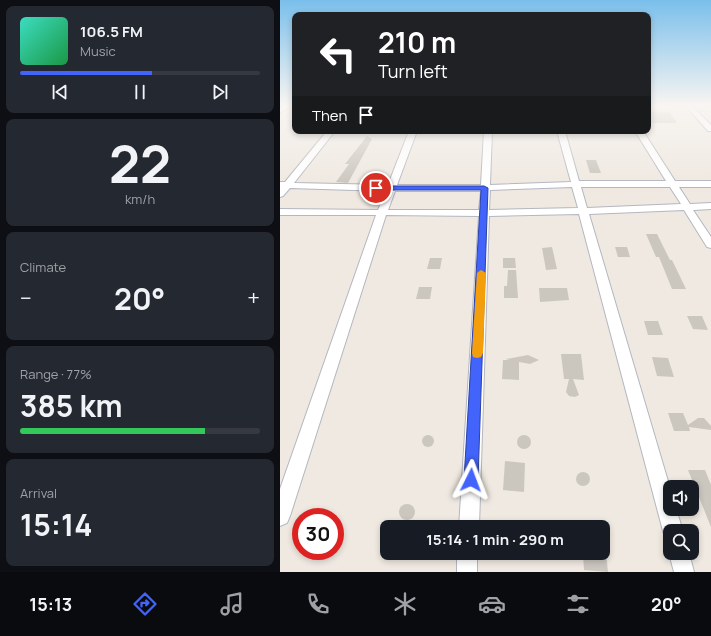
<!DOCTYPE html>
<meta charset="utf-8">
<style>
:root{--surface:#171b24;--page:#242831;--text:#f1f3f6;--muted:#9ea1a6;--line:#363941;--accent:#4264fb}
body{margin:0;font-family:Manrope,sans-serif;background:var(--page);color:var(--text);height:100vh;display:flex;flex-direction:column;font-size:15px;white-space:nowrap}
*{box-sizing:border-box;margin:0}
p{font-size:13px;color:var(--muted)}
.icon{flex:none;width:22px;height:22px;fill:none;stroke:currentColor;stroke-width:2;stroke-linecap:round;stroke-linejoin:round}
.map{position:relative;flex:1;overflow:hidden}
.side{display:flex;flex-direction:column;gap:6px;padding:6px;background:#0d0f14;width:280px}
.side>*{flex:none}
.top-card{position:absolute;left:12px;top:12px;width:359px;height:122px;border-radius:8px;box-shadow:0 2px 6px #0003;background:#202124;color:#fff;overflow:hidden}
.fabs{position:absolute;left:383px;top:480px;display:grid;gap:8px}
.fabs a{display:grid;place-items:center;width:36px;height:36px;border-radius:8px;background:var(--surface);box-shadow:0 2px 6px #0003;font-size:20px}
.speed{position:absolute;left:12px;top:508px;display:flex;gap:8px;font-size:20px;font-weight:700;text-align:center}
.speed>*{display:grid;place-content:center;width:52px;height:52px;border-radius:50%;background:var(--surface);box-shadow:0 2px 6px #0003;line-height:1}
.speed .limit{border:6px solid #d22;background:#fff;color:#111}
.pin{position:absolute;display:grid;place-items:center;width:34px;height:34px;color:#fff;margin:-17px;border:2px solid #fff;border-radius:50%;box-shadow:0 1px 4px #0007}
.me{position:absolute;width:44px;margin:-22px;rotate:3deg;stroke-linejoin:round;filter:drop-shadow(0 0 3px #0008)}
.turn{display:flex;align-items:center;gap:14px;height:84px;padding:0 20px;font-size:18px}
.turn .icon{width:52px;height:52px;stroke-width:2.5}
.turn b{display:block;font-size:28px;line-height:34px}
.then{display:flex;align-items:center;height:38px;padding:0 20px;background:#0003;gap:8px;font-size:15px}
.big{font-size:30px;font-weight:700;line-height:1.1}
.side .widget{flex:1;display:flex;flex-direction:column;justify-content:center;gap:6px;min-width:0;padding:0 14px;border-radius:8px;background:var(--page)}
.side .dial{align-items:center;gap:0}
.dial b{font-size:52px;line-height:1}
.song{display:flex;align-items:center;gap:12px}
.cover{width:48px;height:48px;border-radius:6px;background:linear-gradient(135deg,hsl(170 70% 55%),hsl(140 70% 35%))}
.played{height:4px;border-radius:2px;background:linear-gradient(90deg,var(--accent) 55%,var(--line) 55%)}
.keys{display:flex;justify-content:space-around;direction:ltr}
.heat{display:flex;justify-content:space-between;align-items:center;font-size:22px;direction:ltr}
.charge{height:6px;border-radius:3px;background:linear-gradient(90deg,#34c759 77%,var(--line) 0)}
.trip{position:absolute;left:100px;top:520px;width:230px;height:40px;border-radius:8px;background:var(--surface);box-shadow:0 2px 6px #0003;font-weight:700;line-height:40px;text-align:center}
.tab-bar{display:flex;height:64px;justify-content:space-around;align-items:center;background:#090b0e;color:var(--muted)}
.tab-bar .icon{width:28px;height:28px}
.tab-bar .current{color:var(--accent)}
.tab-bar b{font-size:18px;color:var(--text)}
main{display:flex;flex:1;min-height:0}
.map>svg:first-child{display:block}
</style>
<main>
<section class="side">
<div class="widget">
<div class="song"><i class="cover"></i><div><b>106.5 FM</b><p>Music</p></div></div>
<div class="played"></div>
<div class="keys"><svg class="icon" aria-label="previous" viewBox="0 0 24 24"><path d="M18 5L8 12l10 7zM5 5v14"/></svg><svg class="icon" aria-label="pause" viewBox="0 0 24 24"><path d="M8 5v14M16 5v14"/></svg><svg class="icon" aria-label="next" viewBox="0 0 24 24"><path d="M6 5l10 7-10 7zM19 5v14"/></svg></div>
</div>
<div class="widget dial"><b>22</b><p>km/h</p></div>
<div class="widget"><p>Climate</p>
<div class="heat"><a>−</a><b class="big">20°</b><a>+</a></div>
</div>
<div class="widget"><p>Range · 77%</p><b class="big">385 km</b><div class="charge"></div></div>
<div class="widget"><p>Arrival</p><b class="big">15:14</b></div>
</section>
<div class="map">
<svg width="431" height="572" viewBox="0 0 431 572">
<rect width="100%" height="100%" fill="#efe9e1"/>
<g fill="#cbc7bf">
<polygon points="368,111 389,112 397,123 368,123"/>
<polygon points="87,136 92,139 68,183 56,182 69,164 65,164"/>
<polygon points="306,160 316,160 321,173 310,173"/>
<polygon points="366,234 377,234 390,260 392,260 406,289 392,289 379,257 376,257"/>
<polygon points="272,247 277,269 266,270 262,248"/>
<polygon points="335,247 347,247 350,257 338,257"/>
<polygon points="150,258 162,258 160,269 147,269"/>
<polygon points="223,258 235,258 236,268 223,268"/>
<polygon points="228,270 236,270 238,298 224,298 224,286 227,286"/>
<polygon points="139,287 152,287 150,299 136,299"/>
<polygon points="259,288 287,288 289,300 260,302"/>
<polygon points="407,316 422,316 428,330 413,329"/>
<polygon points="364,321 378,321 383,335 368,335"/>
<polygon points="281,354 301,354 304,380 293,379 299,395 295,397 289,396 286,392 289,379 284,379"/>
<polygon points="248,355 259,360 250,364 239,362 239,380 222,379 223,360 229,360 226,359"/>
<polygon points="372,357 388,358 394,377 377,376"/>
<polygon points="388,413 403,413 408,425 418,418 424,418 431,426 431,430 409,427 410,431 394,431"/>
<circle cx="148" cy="441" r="6"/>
<circle cx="244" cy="442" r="7"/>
<polygon points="225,461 245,463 244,492 223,490"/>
<polygon points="408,470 425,470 431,485 431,527"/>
<circle cx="303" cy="479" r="7"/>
<circle cx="127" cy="512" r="8"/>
<polygon points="303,553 326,553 328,572 304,570"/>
</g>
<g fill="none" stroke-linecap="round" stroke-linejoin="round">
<g stroke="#b4b7c1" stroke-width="2">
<g id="minor">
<polygon points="5,104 11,104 0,113 0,108"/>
<polygon points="404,104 410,104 431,125 431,131 428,131"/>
<path d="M 47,131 L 55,131 L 14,183 L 108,185 L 129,131 L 137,131 L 117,185 L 201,185 L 204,131 L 212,131 L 210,185 L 291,182 L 277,131 L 285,131 L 299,181 L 386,181 L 355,131 L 363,131 L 395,181 L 431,181 L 431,187 L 399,187 L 410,204 L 431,203 L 431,209 L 413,210 L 431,237 L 431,248 L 427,247 L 404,210 L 309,214 L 390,488 L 390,509 L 396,509 L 403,531 L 390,531 L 390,540 L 386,538 L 383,531 L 299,214 L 209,216 L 199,527 L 179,527 L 199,216 L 106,215 L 10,516 L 7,523 L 0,526 L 0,489 L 96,215 L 0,215 L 0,209 L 98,210 L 106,191 L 10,188 L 3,196 L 0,197 L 0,182 L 5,182 ZM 292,187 L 298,208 L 209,210 L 210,190 ZM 301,187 L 390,187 L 401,204 L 307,208 ZM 115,191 L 201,191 L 199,210 L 108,210 Z"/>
<polygon points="390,550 390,553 409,553 414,572 394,572 389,553"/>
<rect x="177" y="553" width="20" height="19"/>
</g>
</g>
<use href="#minor" fill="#fff" fill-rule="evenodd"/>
</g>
<linearGradient id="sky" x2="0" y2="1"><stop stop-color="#7abfeb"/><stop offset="0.57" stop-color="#f8f5f2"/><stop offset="1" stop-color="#f8f5f2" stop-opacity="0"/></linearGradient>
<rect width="431" height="184" fill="url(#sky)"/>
<polygon fill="#4264fb" stroke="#2b41a3" points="204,186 208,188 198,480 196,485 191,487 186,485 184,480 201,190 96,190 92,188 96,186"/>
<polygon fill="#f59e0b" points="201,270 206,273 203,353 201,357 197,358 193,357 192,353 197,273"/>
</svg>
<div class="fabs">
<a><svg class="icon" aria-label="sound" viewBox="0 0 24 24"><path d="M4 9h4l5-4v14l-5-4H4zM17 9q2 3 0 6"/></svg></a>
<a><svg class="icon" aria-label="search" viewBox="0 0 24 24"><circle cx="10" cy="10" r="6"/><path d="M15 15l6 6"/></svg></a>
</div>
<div class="speed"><div class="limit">30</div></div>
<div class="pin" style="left:96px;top:188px;background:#d93025"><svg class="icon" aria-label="arrive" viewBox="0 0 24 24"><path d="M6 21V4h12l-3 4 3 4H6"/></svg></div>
<svg class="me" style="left:191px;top:480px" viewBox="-20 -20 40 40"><path d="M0-17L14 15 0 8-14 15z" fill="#4264fb" stroke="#fff" stroke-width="4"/></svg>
<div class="trip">15:14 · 1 min · 290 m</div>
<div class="top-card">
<div class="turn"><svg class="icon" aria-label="left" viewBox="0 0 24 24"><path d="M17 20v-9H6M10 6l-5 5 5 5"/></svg><div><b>210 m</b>Turn left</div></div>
<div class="then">Then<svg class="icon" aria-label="arrive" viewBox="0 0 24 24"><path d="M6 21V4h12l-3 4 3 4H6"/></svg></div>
</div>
</div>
</main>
<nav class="tab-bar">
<b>15:13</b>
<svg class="icon current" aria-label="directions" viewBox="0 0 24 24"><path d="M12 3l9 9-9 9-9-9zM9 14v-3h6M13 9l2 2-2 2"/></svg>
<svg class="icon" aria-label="music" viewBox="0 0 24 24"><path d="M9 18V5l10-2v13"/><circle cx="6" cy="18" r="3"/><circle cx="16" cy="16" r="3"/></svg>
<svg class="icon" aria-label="phone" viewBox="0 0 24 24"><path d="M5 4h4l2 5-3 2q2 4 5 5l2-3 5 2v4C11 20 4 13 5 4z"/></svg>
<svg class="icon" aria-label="climate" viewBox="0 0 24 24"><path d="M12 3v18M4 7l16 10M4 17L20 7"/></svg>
<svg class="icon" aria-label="car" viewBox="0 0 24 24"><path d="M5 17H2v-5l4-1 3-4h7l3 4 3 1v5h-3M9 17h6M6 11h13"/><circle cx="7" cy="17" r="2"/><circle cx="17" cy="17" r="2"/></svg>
<svg class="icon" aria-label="filters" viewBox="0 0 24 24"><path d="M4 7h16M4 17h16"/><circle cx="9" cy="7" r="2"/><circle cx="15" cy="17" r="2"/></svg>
<b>20°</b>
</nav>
